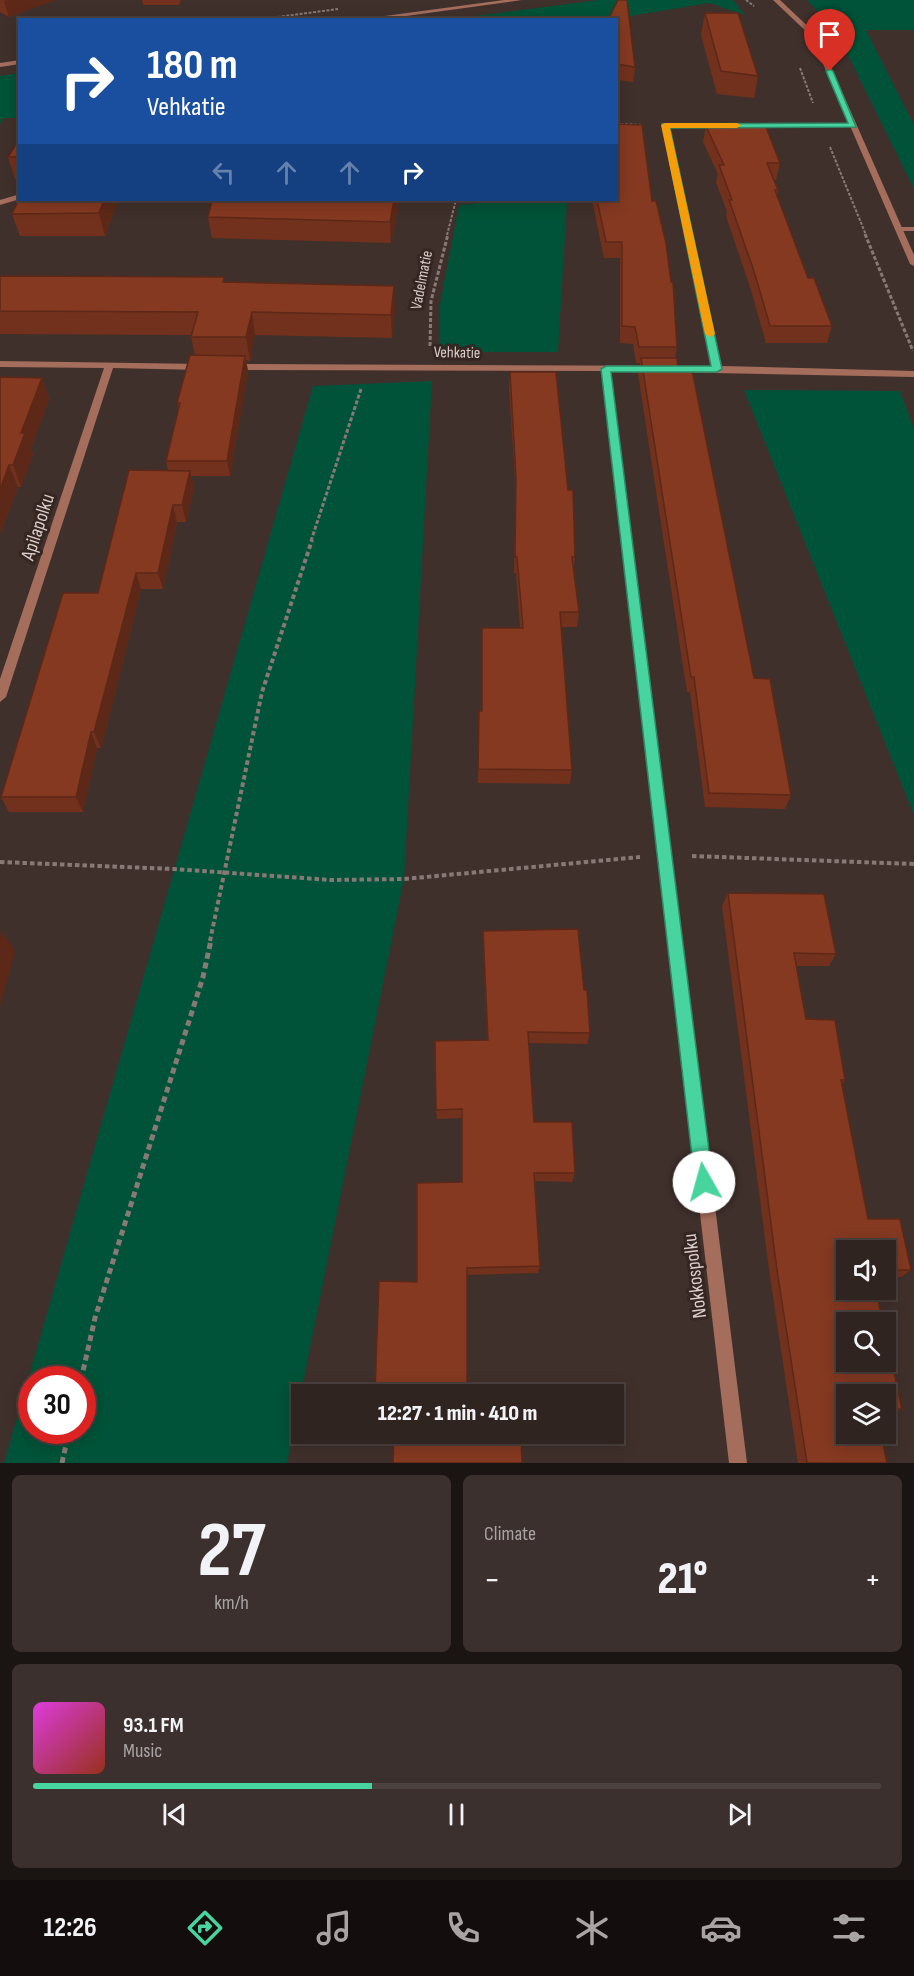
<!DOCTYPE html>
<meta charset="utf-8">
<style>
:root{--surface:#302421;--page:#3c302e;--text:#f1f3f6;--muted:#a8a4a5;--line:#4b413f;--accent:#47d49e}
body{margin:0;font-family:"Sofia Sans Condensed",sans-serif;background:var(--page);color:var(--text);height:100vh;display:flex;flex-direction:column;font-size:22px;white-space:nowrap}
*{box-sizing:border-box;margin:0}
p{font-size:20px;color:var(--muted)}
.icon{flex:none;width:33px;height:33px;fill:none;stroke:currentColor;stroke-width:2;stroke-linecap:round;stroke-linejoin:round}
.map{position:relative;height:1463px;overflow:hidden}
.panel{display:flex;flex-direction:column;gap:12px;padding:12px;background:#1a1412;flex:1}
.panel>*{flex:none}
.top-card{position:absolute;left:18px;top:18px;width:600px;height:183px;border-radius:0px;box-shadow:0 3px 15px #0003,0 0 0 2px var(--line);background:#1a4fa0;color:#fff;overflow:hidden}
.tools{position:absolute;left:836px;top:1240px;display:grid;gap:12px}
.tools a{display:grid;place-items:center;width:60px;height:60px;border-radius:0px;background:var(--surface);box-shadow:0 3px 15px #0003,0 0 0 2px var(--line);font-size:30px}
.speed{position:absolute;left:18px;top:1366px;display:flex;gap:12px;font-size:30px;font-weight:700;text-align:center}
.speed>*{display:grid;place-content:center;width:78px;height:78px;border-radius:50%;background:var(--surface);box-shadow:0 3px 15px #0003,0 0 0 2px var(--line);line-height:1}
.speed .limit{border:9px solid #d22;background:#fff;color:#111}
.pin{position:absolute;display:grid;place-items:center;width:51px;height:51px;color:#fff;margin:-62px -26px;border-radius:50% 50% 50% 0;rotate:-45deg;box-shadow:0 0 6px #0007}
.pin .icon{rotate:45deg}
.me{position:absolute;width:66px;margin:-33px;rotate:353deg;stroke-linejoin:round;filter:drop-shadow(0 0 4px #0008)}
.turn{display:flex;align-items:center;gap:21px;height:126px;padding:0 30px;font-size:27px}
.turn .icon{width:78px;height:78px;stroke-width:2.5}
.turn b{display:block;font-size:42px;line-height:51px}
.lanes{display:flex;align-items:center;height:57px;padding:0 30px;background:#0003;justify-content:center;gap:30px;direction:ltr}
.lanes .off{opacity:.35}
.big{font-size:45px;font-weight:800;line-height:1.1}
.panel .widget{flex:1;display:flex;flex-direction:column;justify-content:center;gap:9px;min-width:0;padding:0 21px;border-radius:9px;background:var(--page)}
.panel .dial{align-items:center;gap:0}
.dial b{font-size:78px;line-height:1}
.song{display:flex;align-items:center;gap:18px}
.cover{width:72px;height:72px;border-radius:9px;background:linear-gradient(135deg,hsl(300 70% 55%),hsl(10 70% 35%))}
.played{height:6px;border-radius:3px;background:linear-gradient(90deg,var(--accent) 40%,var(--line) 40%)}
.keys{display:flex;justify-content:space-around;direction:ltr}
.heat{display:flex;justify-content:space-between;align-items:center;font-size:33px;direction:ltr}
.panel .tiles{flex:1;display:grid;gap:12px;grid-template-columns:1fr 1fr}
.widget:last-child{grid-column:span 2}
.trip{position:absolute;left:291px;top:1384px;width:333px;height:60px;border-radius:0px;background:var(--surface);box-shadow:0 3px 15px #0003,0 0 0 2px var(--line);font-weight:800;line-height:60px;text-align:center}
.dock{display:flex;height:96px;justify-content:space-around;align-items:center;background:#130e0d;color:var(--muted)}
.dock .icon{width:42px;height:42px}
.dock .on{color:var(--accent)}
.dock b{font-size:27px;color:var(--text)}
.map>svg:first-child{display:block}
</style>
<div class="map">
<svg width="914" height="1463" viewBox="0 0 914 1463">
<rect width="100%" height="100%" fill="#40302c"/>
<g fill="#005338" fill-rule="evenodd">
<polygon points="598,0 733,0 745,15 709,3 612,19 445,20"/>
<polygon points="807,0 914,0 914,30 866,30 914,125 914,189 837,33"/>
<polygon points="19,73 19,118 3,118 0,124 0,76"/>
<polygon points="492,200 567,200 558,352 439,352 440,304 459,205 490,202"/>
<path d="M 432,381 L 404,879 L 287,1463 L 4,1463 L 313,386 ZM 32,1380 L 82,1380 L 82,1431 L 32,1431 Z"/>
<polygon points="744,390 900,391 914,429 914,815"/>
</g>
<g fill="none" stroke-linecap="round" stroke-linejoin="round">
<g stroke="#877976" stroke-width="2" stroke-dasharray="3 1.5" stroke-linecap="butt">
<polyline points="746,0 754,6"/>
<polyline points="255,20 338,9"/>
<polyline points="800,68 813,103"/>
<polyline points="616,124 643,125"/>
<polyline points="830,147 866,235"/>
<polyline points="447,235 456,200"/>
</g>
<g stroke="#877976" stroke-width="3" stroke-dasharray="4 2" stroke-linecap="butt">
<polyline points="865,234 913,351"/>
<polyline points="430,346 431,301 448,234"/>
<polyline points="311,541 361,389"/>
</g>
<g stroke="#877976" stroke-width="4" stroke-dasharray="4.5 3" stroke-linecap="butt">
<polyline points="692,856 914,864"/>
<polyline points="0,862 174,869 331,880 404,879 640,857"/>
<polyline points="210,941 262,692 312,540"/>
</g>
<g stroke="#877976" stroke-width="5" stroke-dasharray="6 4" stroke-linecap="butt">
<polyline points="81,1380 95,1318 203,977 211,940"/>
<polyline points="62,1463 69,1431"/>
</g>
<g fill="#a56d5c" fill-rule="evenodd">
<polygon points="662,123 856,123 856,127 669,127 721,366 914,371 914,377 611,371 747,1463 729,1463 602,371 231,370 226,367 231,364 712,366"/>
<polygon points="20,194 20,199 0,205 0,200"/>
<polygon points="896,227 914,227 914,231 899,231 895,229"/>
<polygon points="0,361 202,364 207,367 202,370 113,368 6,697 0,702 0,679 104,368 0,367"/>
</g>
<g fill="#a56d5c" fill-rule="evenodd">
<polygon points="504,0 522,0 377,20 355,20"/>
<polygon points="773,0 780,0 817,35 914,255 914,266 910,264 811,36"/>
<polygon points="20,60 20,64 0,67 0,63"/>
</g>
</g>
<g fill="#72311c">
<polygon points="0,0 55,0 9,17 0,12"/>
<polygon points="142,0 181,0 179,5 143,5"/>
<polygon points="705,13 758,76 754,98 717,94 701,35"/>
<polygon points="616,20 635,67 633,82 616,80"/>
<polygon points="706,126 780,163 776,180 774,180 778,190 777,196 808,278 832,326 827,343 766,343 750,287 726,216 727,212 716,182 718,174 703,142"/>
<polygon points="20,138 20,179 15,179 8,157"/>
<polygon points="118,200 105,236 20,236 12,214"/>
<polygon points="212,200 399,200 391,243 212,238 208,217"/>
<polygon points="592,200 652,201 677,347 675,358 754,678 791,795 785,809 705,807 690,692 687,692 638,374 640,363 636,363 633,344 620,343 620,258 604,258"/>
<polygon points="0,276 225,282 395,308 392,338 255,335 250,361 246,360 248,371 230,476 191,476 194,487 186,522 177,522 163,589 141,589 101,748 97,748 83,812 9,812 1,797 98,593 168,470 166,461 179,410 177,403 195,355 191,337 191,335 0,334"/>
<polygon points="510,372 575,557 574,567 579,612 577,627 561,627 572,770 570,784 478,783 479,711 482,711 482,628 520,628 516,573 514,573 516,494 509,388"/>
<polygon points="0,377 42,378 49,399 31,448 33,454 21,487 18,487 0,534"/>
<polygon points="728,893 836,954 829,966 796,966 806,1019 845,1080 842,1084 868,1219 911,1270 901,1277 885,1278 885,1251 846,1251 902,1409 891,1414 885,1414 885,1395 846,1395 887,1463 798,1463 770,1277 722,906"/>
<polygon points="483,931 584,990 590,1033 587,1044 529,1043 534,1122 575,1173 572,1182 535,1181 540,1266 538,1273 467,1275 467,1395 376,1395 375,1391 417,1282 462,1182 462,1118 437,1119 436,1110 487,1040 483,943"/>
</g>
<g fill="#5d2817">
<polygon points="8,0 55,0 9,17 4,1"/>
<polygon points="104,200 118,200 105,236 99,213"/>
<polygon points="394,200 399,200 391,243 390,222"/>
<polygon points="394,286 395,308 392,338 391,315"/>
<polygon points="252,312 255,335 250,361 246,337"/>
<polygon points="245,356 248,371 230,476 227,461"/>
<polygon points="42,378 49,399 31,448 33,454 21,487 13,465 21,433"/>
<polygon points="9,465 18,487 0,534 0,490"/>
<polygon points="190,471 194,487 186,522 182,505"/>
<polygon points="173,505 177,522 163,589 158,573"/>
<polygon points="136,573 141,589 101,748 94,732"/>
<polygon points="91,732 97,748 83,812 76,797"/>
<polygon points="2,931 15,951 0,1007 0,938"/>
</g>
<g fill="#853921" stroke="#5d2817" stroke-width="1.5">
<polygon points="618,0 627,0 635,67 616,64 616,20 608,20"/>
<polygon points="705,13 738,13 758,76 721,71"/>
<polygon points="616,124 642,125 652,201 656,201 666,243 671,282 673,282 677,347 639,347 635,327 622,326 622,242 606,242 597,200 616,200"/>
<polygon points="706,126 766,127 780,163 767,163 778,190 775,190 808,278 814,278 832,326 770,326 754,271 729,200 732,200 719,165 724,165"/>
<polygon points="20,138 20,157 8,157"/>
<polygon points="20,197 20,200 104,200 99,213 12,214"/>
<polygon points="212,200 394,200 390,222 208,217"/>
<polygon points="0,276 224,277 223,282 394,286 391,315 252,312 246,337 191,337 198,312 0,311"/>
<polygon points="190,355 245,356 227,461 166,461 180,403 177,403"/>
<polygon points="641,358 677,358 678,370 692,370 754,678 770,679 791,795 709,793 694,677 691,677"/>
<polygon points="510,372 556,372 568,490 573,490 575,557 572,557 579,612 560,612 572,770 478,769 479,711 482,711 482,628 523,628 517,557 515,557 516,478"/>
<polygon points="0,377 42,378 21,433 25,433 13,465 9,465 0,490"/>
<polygon points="129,470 190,471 182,505 173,505 158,573 136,573 94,732 91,732 76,797 1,797 63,593 98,593"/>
<polygon points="728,893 824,894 836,954 794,953 806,1019 835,1020 845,1080 841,1080 868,1219 900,1219 911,1270 885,1270 885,1251 846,1251 846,1290 876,1290 883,1323 846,1323 846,1362 885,1362 885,1331 902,1409 885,1410 885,1395 846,1395 846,1434 881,1434 887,1463 807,1463 777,1270"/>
<polygon points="578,929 584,990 587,990 590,1033 528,1032 534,1122 572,1122 575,1173 534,1173 540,1266 467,1268 467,1395 395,1395 395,1392 375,1391 379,1281 417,1282 417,1183 462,1182 462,1109 436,1110 435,1041 488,1040 483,931"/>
<polygon points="394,1434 521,1434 522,1463 393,1463"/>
</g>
<polygon fill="#47d49e" stroke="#2e8a67" stroke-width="1.5" points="830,69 833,71 856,127 670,128 722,369 717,372 611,372 713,1182 710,1188 704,1191 698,1188 695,1182 601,369 606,366 711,366 662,124 848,123 826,71"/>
<polygon fill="#f59e0b" points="665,123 737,123 741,125 737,128 670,128 715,334 710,337 705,334 661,125"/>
<g text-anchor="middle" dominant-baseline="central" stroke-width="6" stroke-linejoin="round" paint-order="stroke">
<g font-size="16" fill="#d9cecb" stroke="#352622">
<text transform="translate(422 280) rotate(-79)">Vadelmatie</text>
<text transform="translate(457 353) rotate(1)">Vehkatie</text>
</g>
<g font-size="20" fill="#d9cecb" stroke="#352622">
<text transform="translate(38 527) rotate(-72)">Apilapolku</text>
<text transform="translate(695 1276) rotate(-97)">Nokkospolku</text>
</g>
</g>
</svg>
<div class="tools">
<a><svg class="icon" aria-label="sound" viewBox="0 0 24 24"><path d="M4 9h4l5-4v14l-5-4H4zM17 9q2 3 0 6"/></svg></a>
<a><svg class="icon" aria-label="search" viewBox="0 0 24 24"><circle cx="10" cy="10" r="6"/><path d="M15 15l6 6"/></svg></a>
<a><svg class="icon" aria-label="layers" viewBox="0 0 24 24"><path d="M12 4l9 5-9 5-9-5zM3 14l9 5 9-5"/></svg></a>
</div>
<div class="speed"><div class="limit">30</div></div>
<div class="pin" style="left:830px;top:71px;background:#d93025"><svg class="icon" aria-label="arrive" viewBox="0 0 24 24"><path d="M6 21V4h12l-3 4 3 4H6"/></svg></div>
<svg class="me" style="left:704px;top:1182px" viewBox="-20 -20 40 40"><circle r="19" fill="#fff"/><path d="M0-13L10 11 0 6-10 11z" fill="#47d49e"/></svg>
<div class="trip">12:27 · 1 min · 410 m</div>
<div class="top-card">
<div class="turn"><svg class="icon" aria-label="right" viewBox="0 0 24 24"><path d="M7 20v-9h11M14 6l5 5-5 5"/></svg><div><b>180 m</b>Vehkatie</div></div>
<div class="lanes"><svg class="icon off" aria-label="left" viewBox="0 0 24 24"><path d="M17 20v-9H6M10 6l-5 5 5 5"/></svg><svg class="icon off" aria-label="ahead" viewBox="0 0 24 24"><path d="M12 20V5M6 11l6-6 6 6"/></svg><svg class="icon off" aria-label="ahead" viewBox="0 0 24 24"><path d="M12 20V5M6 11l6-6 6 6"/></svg><svg class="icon" aria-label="right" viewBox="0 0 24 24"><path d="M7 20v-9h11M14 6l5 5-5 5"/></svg></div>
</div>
</div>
<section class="panel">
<div class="tiles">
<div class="widget dial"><b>27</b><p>km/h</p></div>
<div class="widget"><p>Climate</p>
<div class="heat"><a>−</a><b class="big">21°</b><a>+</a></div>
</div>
<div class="widget">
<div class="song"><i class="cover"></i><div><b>93.1 FM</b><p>Music</p></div></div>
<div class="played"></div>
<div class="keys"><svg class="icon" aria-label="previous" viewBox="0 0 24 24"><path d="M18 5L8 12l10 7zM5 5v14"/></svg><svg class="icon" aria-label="pause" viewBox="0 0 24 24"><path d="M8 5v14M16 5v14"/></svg><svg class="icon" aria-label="next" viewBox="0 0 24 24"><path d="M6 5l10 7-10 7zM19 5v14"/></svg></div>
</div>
</div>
</section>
<nav class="dock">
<b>12:26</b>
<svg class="icon on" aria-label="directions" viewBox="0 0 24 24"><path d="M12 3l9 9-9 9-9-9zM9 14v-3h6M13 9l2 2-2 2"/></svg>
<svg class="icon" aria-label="music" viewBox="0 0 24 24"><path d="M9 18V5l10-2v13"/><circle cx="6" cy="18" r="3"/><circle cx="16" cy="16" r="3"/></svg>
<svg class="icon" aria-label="phone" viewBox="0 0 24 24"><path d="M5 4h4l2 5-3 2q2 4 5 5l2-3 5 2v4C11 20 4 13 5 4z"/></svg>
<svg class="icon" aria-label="climate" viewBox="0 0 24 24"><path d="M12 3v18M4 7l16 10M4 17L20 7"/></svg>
<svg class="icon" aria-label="car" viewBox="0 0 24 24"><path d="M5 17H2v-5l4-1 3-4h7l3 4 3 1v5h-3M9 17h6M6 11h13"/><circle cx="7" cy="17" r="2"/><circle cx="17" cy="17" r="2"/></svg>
<svg class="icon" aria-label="filters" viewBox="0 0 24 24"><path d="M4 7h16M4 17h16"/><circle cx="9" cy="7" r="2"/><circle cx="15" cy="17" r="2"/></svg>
</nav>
